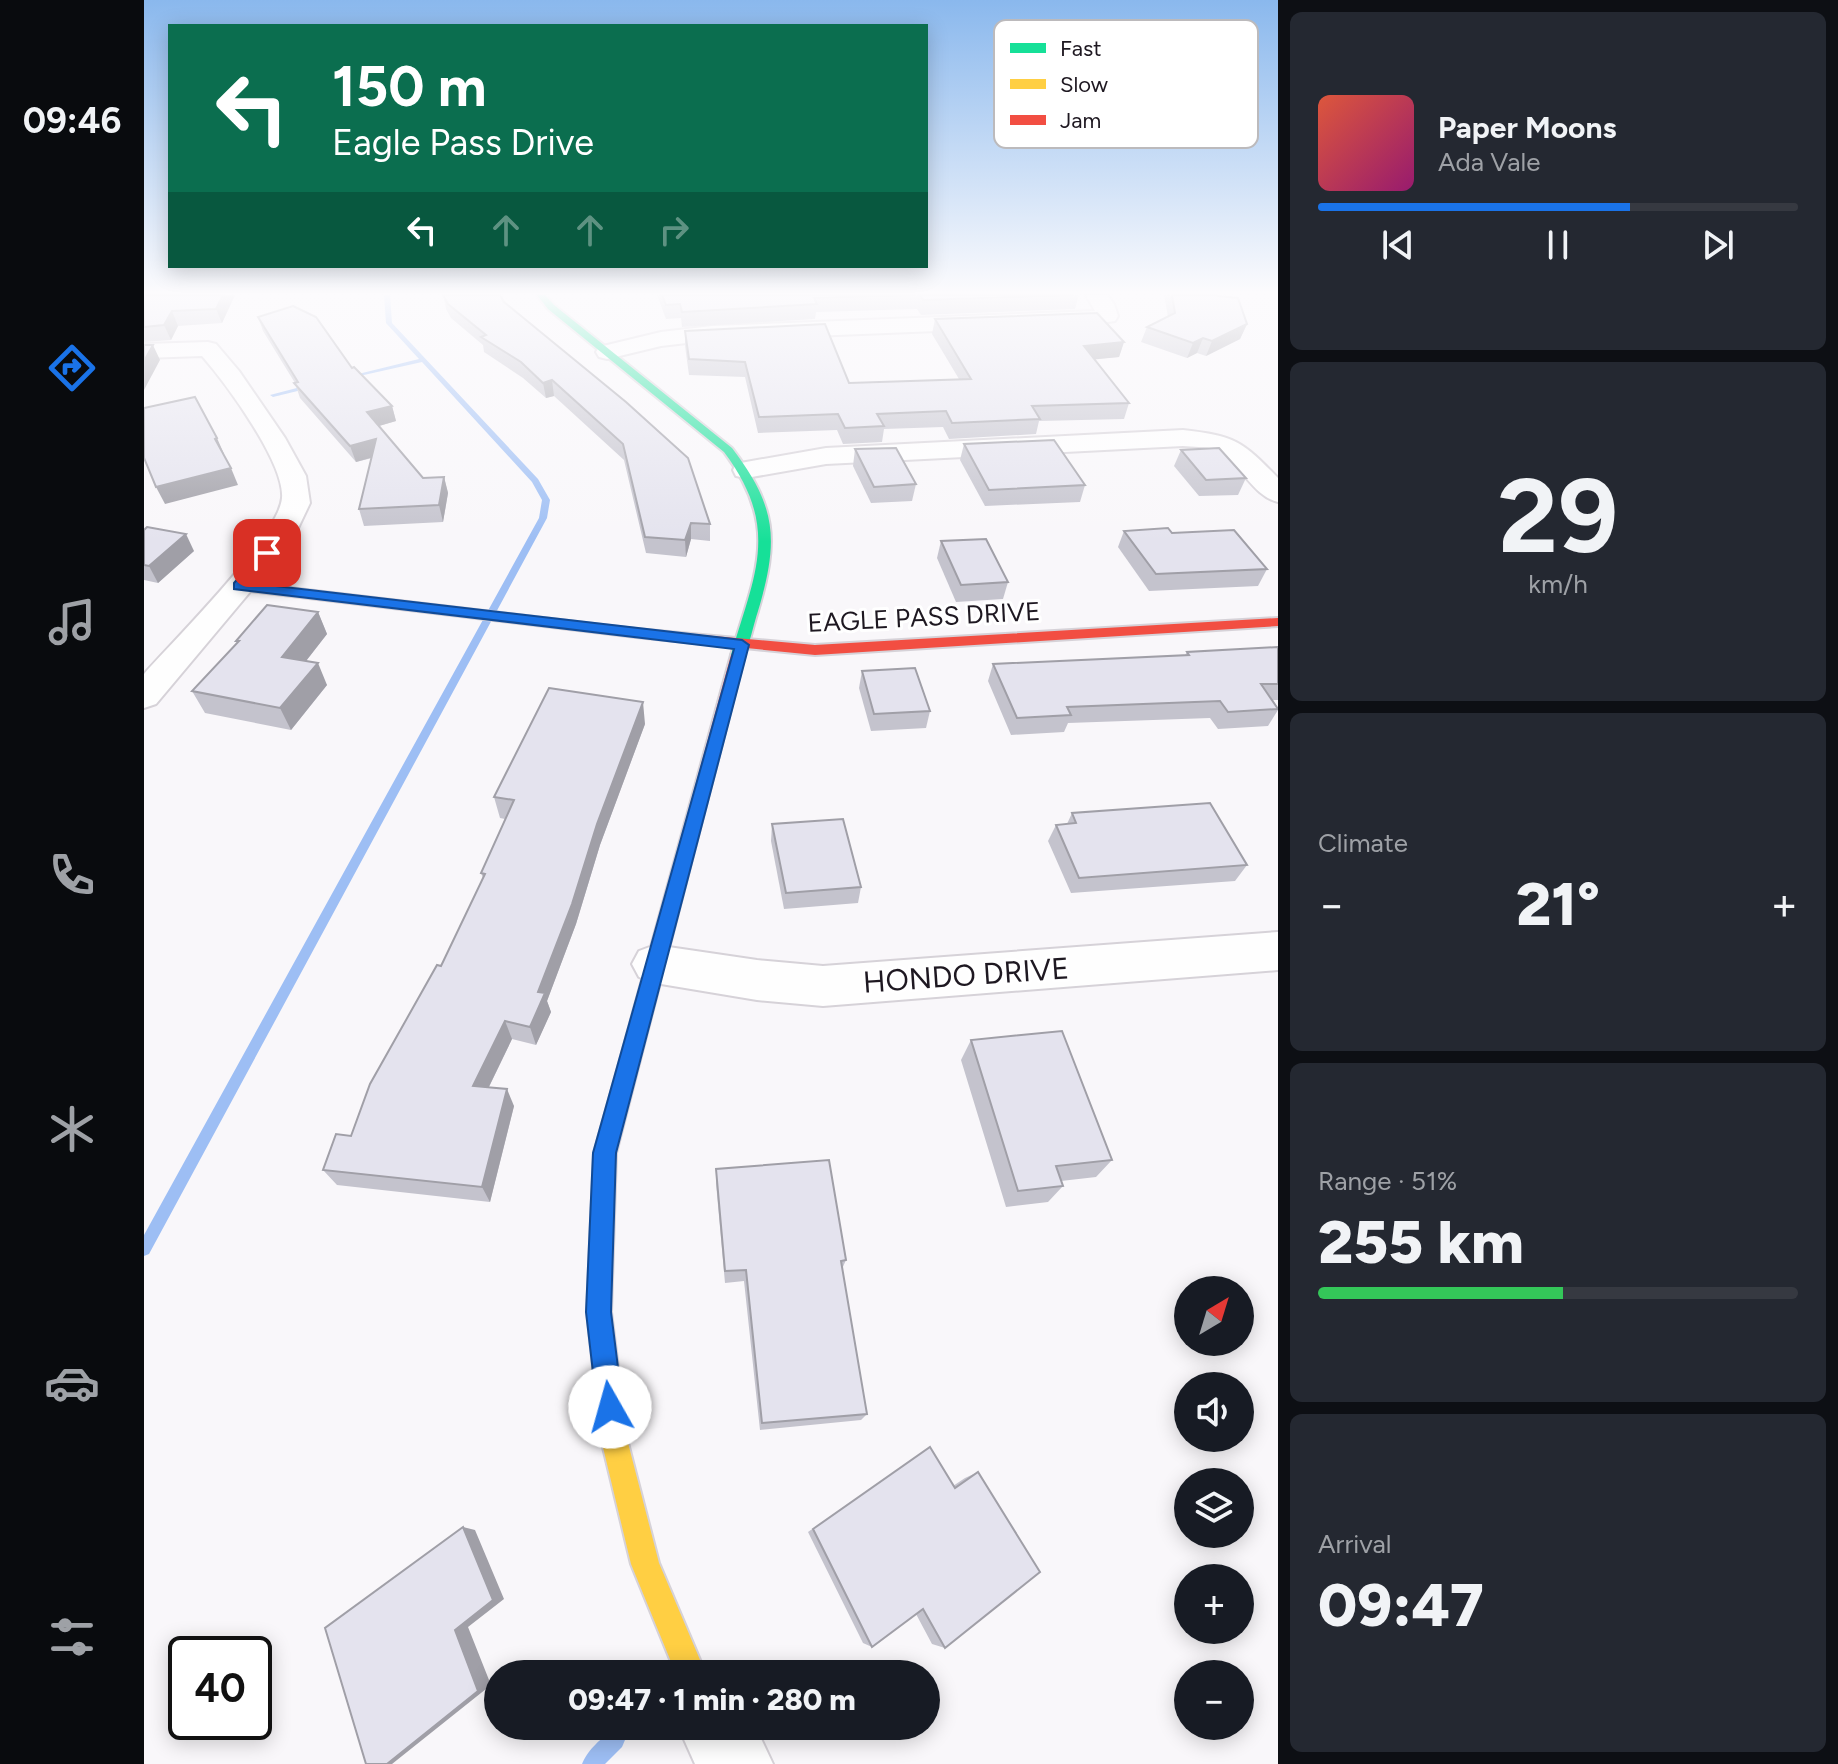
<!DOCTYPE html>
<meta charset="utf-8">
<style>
:root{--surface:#171b24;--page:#242831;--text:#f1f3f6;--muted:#9ea1a6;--line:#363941;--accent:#1a73e8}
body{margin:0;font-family:Figtree,sans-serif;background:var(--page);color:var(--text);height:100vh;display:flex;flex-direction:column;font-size:30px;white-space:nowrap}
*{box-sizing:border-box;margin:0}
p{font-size:26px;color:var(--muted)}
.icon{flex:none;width:44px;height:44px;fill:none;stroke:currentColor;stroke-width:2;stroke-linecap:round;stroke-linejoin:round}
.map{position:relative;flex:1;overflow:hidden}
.details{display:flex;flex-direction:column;gap:12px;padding:12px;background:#0d0f14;width:560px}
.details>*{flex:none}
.banner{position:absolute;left:24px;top:24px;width:760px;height:244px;border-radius:0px;box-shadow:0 4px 20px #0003;background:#0b6e4f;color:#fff;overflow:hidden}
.needle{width:52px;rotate:38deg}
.buttons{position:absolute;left:1030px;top:1276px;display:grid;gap:16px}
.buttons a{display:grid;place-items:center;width:80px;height:80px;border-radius:50%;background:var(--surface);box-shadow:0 4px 20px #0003;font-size:40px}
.speed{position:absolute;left:24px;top:1636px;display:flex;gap:16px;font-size:40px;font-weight:700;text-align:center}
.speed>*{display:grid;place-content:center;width:104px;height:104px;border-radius:50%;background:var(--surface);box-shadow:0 4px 20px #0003;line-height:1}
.speed .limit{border:4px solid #111;border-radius:12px;background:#fff;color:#111}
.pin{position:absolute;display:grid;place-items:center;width:68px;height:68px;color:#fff;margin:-34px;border-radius:16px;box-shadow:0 4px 12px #0006}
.me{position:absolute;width:88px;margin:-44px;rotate:353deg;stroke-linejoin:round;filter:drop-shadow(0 0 6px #0008)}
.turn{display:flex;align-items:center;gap:28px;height:168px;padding:0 32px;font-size:36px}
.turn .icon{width:104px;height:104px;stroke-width:2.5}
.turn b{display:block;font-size:56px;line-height:68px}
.lanes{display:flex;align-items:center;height:76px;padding:0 32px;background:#0003;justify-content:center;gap:40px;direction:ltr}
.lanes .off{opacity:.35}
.big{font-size:60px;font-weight:800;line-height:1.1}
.details .card{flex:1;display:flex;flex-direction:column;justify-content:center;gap:12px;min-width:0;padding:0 28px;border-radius:12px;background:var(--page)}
.details .dial{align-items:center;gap:0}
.dial b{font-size:104px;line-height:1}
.song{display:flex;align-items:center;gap:24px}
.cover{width:96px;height:96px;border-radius:12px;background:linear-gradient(135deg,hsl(10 70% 55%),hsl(320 70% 35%))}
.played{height:8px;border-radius:4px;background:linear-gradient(90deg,var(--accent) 65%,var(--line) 65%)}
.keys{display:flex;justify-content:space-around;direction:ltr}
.heat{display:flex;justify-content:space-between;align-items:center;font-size:44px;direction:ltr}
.charge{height:12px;border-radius:6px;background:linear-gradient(90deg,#34c759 51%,var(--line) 0)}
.trip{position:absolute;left:340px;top:1660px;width:456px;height:80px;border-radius:40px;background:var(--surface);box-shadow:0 4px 20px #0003;font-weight:800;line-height:80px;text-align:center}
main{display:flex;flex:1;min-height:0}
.tab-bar{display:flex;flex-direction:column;width:144px;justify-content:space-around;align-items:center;background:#090b0e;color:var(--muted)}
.tab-bar .icon{width:56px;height:56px}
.tab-bar .active{color:var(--accent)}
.tab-bar b{font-size:36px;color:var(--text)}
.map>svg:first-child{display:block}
</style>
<main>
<nav class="tab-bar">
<b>09:46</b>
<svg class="icon active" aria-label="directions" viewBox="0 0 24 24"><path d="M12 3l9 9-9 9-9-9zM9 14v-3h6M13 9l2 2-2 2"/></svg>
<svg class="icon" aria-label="music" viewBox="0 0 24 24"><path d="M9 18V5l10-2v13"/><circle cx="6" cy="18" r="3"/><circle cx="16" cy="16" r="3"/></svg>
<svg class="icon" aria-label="phone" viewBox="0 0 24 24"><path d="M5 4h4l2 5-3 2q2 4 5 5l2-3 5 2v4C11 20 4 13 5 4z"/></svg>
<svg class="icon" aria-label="climate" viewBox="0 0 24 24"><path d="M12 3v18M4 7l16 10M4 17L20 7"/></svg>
<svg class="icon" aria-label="car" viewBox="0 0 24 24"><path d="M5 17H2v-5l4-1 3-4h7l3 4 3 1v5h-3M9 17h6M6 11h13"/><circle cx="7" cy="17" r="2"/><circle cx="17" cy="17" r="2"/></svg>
<svg class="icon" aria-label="filters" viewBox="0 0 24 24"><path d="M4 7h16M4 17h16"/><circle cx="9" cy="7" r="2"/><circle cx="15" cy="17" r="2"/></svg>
</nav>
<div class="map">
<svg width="1134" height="1764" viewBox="0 0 1134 1764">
<rect width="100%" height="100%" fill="#f9f7fa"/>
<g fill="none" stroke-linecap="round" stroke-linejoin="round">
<g fill="#9dbef4" fill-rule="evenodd">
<polygon points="240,295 246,295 248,323 394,479 406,500 403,518 5,1254 0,1256 0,1235 395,518 398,500 388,482 278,362 202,379 202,377 275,359 242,323"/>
<polygon points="168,384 170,385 170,387 129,397 126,395"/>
<path d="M 471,1730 L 478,1733 L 481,1740 L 478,1747 L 461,1764 L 438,1764 C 443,1751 458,1736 471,1730 Z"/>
</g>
<g stroke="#d6d2d8" stroke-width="4">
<g id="street">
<polygon points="942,295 963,295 970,304 974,316 971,321 944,325 568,340 517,346 463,359 455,357 452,352 455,347 517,332 568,326 951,311"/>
<path d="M 64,342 L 72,344 L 95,371 L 141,438 L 162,476 L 166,503 L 147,543 L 12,704 L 0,708 L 0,674 C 30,640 135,536 138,498 C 141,463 81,382 58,356 L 0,358 L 0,344 Z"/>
<path d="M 1039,430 C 1091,436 1097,440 1134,478 L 1134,502 C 1108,496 1096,461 1071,450 C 1062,446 1048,447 1039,446 L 682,464 L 602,478 L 592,476 L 589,470 L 592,464 L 602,462 L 682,448 Z"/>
<polygon points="1134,932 1134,970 679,1006 613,1000 511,983 495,977 488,964 495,951 511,945 613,960 679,966"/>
<polygon points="534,1726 611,1726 629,1764 551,1764"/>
</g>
</g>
<g stroke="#d6d2d8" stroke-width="4">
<path id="fast" d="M 393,295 L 401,295 L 410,305 L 588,448 C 633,507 635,540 614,611 C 609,626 606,644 599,658 L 589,658 L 587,655 C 611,573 637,528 580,452 L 404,309 Z"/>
</g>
<g stroke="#d6d2d8" stroke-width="4">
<g id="slow">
<polygon points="95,582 492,629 499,633 492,637 90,589 90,583"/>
<polygon points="486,1051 493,1053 496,1060 472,1153 467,1312 483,1439 515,1563 562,1674 532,1674 487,1564 457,1439 443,1312 450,1153 476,1060 479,1053"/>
</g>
</g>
<g stroke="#d6d2d8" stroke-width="4">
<g id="jam">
<polygon points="1134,618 1134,626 671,655 492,637 485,633 492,629 671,645"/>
<polygon points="594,650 601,655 496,1060 493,1067 486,1069 479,1067 476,1060 587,655"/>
</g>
</g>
<use href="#street" fill="#fefefe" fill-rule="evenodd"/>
<use href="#fast" fill="#16e098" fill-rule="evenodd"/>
<use href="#slow" fill="#ffcf43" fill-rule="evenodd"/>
<use href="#jam" fill="#f24e42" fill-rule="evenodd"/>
</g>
<g fill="#c4c3cd">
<polygon points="0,295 91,295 78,323 34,326 27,340 0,342"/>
<polygon points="299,295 360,302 566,524 566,541 547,539 542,557 502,553 480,460 410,396 402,398 379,378 340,352 339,345 307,318 302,309"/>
<polygon points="513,295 935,295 931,309 777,315 773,309 672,312 671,319 538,327 537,318 522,319"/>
<polygon points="1020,295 1072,295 1103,324 1096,339 1062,356 1053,353 1043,358 997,342 1003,327 1024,317"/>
<polygon points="114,317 208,368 248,406 252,421 235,426 279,478 300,477 304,493 299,522 220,526 215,509 228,458 212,462 156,398 151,383 119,331"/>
<polygon points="791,319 980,342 975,357 951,359 985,403 980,419 895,421 892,434 805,439 799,427 740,429 738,442 699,444 693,430 614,433 601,377 545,375 541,346 541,331 705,383 815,379 788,334"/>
<polygon points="820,444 941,485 936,502 841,506 816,460"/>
<polygon points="711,449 772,484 768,501 727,503 709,466"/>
<polygon points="1037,450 1102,478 1094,495 1055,496 1030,466"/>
<polygon points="0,530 50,551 14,583 0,580"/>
<polygon points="980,531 1028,533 1123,569 1114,586 1005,591 974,547"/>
<polygon points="797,541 864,582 859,599 812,602 793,558"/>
<polygon points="174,612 183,634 162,661 183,685 147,730 61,713 48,691 93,643 92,641"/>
<polygon points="1134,647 1134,700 1129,700 1134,708 1134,710 1124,726 1074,729 1066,718 924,723 920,732 867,735 844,681 849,664 1041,655 1043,652"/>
<polygon points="718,671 786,711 782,728 727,731 715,688"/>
<polygon points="501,724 456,845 432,924 403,1001 407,1012 392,1045 368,1039 345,1087 370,1106 346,1202 193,1185 179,1170 207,1136 297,966 339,878 337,873 361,819 356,818 350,797"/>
<polygon points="928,813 1103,865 1091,881 927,893 904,841 912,825 923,824"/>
<polygon points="628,824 717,887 714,903 640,909 627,841"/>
<polygon points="827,1040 968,1160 952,1177 917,1181 919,1186 904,1202 862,1207 817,1060"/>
<polygon points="572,1169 702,1260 698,1269 723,1414 717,1420 616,1430 600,1281 581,1283 572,1183"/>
<polygon points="786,1447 809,1486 821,1478 834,1472 801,1648 788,1644 772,1614 728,1647 719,1643 664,1532"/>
</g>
<g fill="#a09fa7">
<polygon points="79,295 91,295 78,323 72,309"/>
<polygon points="28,311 34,326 27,340 20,325"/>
<polygon points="1103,324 1096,339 1062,356 1068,341"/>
<polygon points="1059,338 1053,353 1043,358 1049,343"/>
<polygon points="980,342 975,357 935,361 940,346"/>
<polygon points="9,345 16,360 0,390 0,361"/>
<polygon points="408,380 410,396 402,398 399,383"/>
<polygon points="248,406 252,421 228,428 223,412"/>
<polygon points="73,438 80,454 78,455 71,439"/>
<polygon points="232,439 237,455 212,462 206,446"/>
<polygon points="87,468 94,485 21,504 12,487"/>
<polygon points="300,477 304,493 299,522 295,505"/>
<polygon points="547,523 547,539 542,557 541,540"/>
<polygon points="42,534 50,551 14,583 5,566"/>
<polygon points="174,612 183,634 148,679 138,657"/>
<polygon points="174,663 183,685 147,730 136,708"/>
<polygon points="499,702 501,724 456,845 432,924 403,1001 407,1012 392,1045 386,1027 394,992 453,824"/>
<polygon points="361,1021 368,1039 337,1103 329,1086"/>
<polygon points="363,1089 370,1106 346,1202 338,1187"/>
<polygon points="319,1527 331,1530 360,1599 324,1627 347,1685 248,1764 243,1764 311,1630"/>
</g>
<g fill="#e4e3ee" stroke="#a09fa7" stroke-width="2">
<polygon points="0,295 79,295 72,309 28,311 20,325 0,327"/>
<polygon points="299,295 356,295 360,302 482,402 544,458 566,524 547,523 541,540 501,537 479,444 408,380 399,383 377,362 337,337 342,335 304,304"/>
<polygon points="518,295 769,295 670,298 673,304 538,312 536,304 522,305"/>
<polygon points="776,295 930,295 779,300"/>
<polygon points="1028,295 1072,295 1074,296 1094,298 1103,324 1068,341 1059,338 1049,343 1003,327 1031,313"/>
<polygon points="149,306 172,317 208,368 210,367 248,406 223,412 279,478 300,477 295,505 215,509 232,439 206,446 150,383 154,382 114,317"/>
<polygon points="953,313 980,342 940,346 985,403 888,406 896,419 808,423 802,411 733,414 740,426 701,428 694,414 615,417 601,362 545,359 541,331 681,324 705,383 827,379 791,319"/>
<polygon points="0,345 9,345 0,361"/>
<polygon points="51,397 73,438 71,439 87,468 12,487 0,458 0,408"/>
<polygon points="910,440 941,485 845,490 820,444"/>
<polygon points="752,448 772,484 730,487 711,449"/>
<polygon points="1075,448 1102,478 1062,480 1037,450"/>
<polygon points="3,527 42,534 5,566 0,565 0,530"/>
<polygon points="1024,528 1028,533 1090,530 1123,569 1012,574 980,531"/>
<polygon points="842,539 864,582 817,585 797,541"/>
<polygon points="123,605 174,612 138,657 174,663 136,708 48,691 95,641 92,641"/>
<polygon points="1134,647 1134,684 1117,684 1134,709 1084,712 1076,701 923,707 927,715 873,718 849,664 1045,655 1043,652"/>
<polygon points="771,668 786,711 730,714 718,671"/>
<polygon points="405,688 499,702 453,824 428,904 394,992 401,993 386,1027 361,1021 329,1086 363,1089 338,1187 179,1170 192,1134 207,1136 226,1084 293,965 297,966 341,874 337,873 370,800 350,797"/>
<polygon points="1066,803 1103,865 935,878 912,825 932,823 928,813"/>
<polygon points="699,819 717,887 642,893 628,824"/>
<polygon points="918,1031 968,1160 912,1166 919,1186 874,1191 827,1040"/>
<polygon points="685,1160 702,1260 697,1261 723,1414 618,1423 602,1270 581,1271 572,1169"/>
<polygon points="786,1447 811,1488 834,1472 896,1572 801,1648 779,1609 728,1647 669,1529"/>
<polygon points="319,1527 349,1600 311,1630 334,1691 243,1764 222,1764 181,1628"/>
</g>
<linearGradient id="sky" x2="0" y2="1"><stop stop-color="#8ab8ed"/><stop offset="0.54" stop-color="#fcfbfd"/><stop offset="1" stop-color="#fcfbfd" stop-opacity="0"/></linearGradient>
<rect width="1134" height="542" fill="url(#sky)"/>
<polygon fill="#1a73e8" stroke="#114b97" stroke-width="2" points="123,550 130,553 105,583 598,640 605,645 472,1153 467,1312 479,1407 475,1417 466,1420 456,1417 453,1407 442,1312 449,1153 590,649 90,589 90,583 119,551"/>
<g text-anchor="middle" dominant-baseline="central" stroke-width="6" stroke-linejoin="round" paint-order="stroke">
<g font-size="26" fill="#1e1821" stroke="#fff">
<text transform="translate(780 617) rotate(-3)">EAGLE PASS DRIVE</text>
</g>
<g font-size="30" fill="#1e1821" stroke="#fff">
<text transform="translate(822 975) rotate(-4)">HONDO DRIVE</text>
</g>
</g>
<rect x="850" y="20" width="264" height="128" rx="12" fill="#fff" stroke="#bcbabc" stroke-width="2"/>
<rect x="866" y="43" width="36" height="10" fill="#16e098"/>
<rect x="866" y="79" width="36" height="10" fill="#ffcf43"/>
<rect x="866" y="115" width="36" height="10" fill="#f24e42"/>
<g font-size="22" fill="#1e1821">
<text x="916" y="56">Fast</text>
<text x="916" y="92">Slow</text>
<text x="916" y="128">Jam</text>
</g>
</svg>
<div class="buttons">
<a><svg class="needle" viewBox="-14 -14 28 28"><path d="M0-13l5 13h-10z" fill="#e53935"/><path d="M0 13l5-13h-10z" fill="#9ea1a6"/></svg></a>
<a><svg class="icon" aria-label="sound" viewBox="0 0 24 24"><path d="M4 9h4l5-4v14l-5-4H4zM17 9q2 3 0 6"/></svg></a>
<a><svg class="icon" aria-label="layers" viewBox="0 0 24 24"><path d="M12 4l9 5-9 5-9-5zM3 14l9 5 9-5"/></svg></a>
<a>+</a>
<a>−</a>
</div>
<div class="speed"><div class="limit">40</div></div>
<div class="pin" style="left:123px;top:553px;background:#d93025"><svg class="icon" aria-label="arrive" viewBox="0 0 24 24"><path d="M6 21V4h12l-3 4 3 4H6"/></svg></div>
<svg class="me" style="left:466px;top:1407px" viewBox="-20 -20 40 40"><circle r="19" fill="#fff"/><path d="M0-13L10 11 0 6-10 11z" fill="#1a73e8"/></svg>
<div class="trip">09:47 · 1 min · 280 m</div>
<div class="banner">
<div class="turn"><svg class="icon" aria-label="left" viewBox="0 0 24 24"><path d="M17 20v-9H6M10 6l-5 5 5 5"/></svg><div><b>150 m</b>Eagle Pass Drive</div></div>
<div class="lanes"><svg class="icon" aria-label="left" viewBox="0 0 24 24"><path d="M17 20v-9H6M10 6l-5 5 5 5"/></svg><svg class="icon off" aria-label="ahead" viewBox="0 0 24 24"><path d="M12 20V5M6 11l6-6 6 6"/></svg><svg class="icon off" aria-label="ahead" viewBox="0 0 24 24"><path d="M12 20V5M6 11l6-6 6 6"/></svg><svg class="icon off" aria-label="right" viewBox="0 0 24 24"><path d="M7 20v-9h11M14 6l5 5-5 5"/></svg></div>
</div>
</div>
<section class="details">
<div class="card">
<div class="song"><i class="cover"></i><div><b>Paper Moons</b><p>Ada Vale</p></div></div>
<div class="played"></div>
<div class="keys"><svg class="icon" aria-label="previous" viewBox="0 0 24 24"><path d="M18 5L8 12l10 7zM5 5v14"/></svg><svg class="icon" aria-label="pause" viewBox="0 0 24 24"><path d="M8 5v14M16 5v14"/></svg><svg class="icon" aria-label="next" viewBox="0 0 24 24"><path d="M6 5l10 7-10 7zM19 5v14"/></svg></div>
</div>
<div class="card dial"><b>29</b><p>km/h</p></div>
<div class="card"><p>Climate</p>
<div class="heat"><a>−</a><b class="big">21°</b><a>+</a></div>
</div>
<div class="card"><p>Range · 51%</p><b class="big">255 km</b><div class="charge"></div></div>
<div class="card"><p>Arrival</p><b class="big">09:47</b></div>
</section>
</main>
